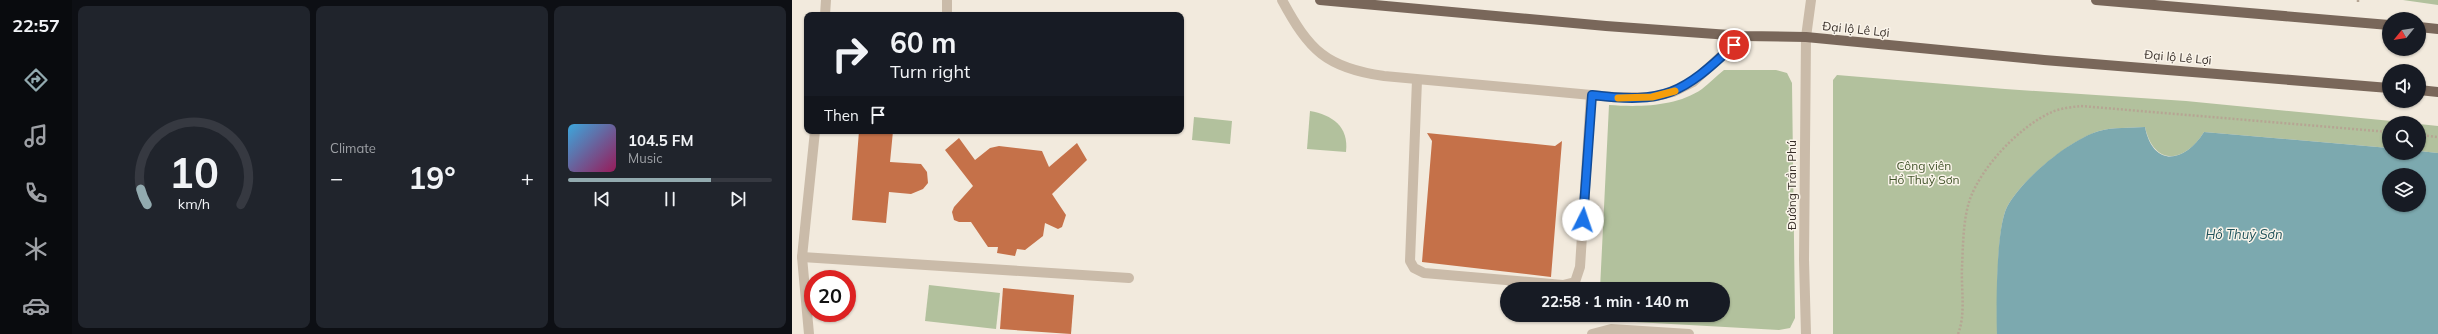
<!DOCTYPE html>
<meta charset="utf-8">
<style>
:root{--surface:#171b24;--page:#20242c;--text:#f1f3f6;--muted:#9ea1a6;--line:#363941;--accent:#92aaaf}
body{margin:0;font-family:Mulish,sans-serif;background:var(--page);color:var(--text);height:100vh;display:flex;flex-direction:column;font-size:15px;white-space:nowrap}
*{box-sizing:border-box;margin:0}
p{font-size:13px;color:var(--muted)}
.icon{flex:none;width:22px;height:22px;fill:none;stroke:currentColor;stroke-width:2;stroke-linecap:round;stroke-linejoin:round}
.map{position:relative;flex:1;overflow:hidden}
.sheet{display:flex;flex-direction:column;gap:6px;padding:6px;background:#0d0f14;width:720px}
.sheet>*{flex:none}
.banner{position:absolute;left:12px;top:12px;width:380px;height:122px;border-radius:8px;box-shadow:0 1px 3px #0004;background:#171b24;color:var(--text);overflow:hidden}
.needle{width:26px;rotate:240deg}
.buttons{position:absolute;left:1590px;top:12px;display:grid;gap:8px}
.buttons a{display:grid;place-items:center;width:44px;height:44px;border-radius:50%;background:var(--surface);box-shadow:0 1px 3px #0004;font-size:20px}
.speed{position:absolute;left:12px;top:270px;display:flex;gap:8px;font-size:20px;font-weight:700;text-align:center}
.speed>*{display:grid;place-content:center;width:52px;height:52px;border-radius:50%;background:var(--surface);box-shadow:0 1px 3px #0004;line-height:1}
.speed .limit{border:6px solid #d22;background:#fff;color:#111}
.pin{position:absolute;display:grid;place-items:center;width:34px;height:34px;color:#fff;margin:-17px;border:2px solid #fff;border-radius:50%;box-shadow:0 1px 4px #0007}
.me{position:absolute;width:44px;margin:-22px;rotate:4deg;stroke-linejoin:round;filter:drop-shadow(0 0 3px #0008)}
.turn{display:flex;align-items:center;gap:14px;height:84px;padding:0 20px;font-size:18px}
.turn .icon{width:52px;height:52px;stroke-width:2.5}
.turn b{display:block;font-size:28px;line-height:34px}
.then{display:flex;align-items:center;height:38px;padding:0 20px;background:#0003;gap:8px;font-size:15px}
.big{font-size:30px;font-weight:700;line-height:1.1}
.sheet .tile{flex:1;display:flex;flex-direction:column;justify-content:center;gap:6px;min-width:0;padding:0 14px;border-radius:8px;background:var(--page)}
.sheet .dial{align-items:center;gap:0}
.dial svg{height:104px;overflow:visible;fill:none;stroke:var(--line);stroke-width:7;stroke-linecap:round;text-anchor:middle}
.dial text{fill:var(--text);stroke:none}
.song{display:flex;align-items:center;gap:12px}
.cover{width:48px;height:48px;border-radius:6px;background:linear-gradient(135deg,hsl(200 70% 55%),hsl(330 70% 35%))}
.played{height:4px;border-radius:2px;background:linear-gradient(90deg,var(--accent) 70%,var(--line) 70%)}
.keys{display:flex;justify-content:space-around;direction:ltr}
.heat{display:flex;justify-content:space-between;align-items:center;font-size:22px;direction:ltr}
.sheet .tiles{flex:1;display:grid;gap:6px;grid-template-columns:repeat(3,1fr)}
.trip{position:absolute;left:708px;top:282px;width:230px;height:40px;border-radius:20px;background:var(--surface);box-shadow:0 1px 3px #0004;font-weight:700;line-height:40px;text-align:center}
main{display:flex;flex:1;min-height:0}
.tabs{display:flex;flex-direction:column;width:72px;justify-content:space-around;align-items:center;background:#090b0e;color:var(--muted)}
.tabs .icon{width:28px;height:28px}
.tabs .on{color:var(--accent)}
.tabs b{font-size:18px;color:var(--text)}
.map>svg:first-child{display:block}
</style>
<main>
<nav class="tabs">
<b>22:57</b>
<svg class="icon on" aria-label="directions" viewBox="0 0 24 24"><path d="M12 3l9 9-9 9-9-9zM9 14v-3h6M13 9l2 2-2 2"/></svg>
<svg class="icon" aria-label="music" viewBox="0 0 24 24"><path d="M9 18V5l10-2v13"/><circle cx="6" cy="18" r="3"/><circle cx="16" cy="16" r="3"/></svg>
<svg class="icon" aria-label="phone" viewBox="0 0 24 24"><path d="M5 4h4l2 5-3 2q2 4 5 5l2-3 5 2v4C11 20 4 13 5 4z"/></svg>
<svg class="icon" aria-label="climate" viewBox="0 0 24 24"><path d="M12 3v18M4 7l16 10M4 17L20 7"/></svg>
<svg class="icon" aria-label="car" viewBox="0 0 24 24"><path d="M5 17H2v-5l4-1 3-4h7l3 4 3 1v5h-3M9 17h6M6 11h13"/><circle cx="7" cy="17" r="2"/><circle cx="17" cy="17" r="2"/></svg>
</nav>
<section class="sheet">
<div class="tiles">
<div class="tile dial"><svg viewBox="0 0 100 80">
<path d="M14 69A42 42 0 1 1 86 69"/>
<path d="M14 69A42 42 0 0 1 9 57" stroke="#92aaaf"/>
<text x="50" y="56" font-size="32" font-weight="700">10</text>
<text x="50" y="72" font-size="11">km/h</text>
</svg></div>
<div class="tile"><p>Climate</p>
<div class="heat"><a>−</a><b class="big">19°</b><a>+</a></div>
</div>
<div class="tile">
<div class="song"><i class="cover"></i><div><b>104.5 FM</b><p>Music</p></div></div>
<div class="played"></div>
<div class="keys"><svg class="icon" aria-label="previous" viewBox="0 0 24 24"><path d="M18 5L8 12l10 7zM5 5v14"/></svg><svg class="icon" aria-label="pause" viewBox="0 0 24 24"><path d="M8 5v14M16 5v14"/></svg><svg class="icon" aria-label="next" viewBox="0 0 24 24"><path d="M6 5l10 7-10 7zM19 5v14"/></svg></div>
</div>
</div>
</section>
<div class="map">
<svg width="1646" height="334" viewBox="0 0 1646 334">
<rect width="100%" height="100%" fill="#f2eadd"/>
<g fill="#b2c19d">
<polygon points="1611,0 1646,0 1646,5"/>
<path d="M 932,70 L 984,70 L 995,73 L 1000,83 L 1003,318 L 998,328 L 987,330 L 807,320 L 807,315 L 931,315 L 931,289 L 808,289 L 817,105 C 847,107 884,107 910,89 C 918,83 924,76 932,70 Z"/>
<path d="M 1045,75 L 1213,89 L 1394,101 L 1620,123 L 1597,123 L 1597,148 L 1412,132 C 1393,163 1362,167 1353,127 C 1338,128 1321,127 1307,131 C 1277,141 1230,179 1215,207 C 1204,228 1205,308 1205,334 L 1041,334 L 1041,80 Z"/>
<path d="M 518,111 C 540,115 557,126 554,152 L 515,149 Z"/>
<polygon points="402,117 440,121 438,144 400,140"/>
<polygon points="1627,124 1646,126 1646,153 1627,151"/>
<polygon points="137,285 208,293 204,329 133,321"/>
</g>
<path fill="#7ca9af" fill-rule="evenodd" d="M 1353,127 C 1361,168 1393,163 1412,132 L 1597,148 L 1597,153 L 1627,153 L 1627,151 L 1646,153 L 1646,334 L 1205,334 C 1204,308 1204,228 1215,207 C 1230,179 1277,140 1307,131 C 1321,127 1338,128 1353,127 ZM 1597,175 L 1627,175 L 1627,205 L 1597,205 Z"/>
<g fill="#c57149">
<polygon points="67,131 101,131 98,162 129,164 135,172 136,183 131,189 119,194 97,192 94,223 60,220"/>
<polygon points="635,133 763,146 770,141 759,277 630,262 640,141"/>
<polygon points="167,138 183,160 198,148 207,146 250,151 257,167 285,143 295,160 260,194 274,215 270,227 266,229 253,223 251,236 233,250 225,249 223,256 205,253 206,247 196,247 179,222 167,222 162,220 160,212 162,207 181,186 153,150"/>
<polygon points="211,288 282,295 279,334 208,329"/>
</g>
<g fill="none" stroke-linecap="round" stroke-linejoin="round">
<g stroke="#b6a593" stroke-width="2.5" stroke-dasharray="2 2" stroke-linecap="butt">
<polyline points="1566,2 1566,0"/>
<polyline points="1627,135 1646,137"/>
<path d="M 1166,334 C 1174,314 1169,289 1170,268 C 1171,246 1171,219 1178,199 C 1190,166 1228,126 1260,112 C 1269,108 1280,107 1289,106 L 1597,132"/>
</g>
<g stroke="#cabba9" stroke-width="10">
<polyline points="155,0 155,15"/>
<path d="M 490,0 C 517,50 534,68 592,76 L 821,97 L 861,97 L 881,92 L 901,82 L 951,36"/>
<polyline points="33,15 34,0"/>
<polyline points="625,80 618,261 622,268 632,273 771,285 783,282 788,267 799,95"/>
<polyline points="10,257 337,278"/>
<polyline points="17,334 10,257 23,131"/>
<polyline points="800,334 819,329 897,334"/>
<polyline points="1014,334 1012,260 1014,37 1019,0"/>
</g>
<g stroke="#79675a" stroke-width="10">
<polyline points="528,0 814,26 951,36 1014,37 1252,60 1597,88"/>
<polyline points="1304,0 1597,25"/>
<polyline points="1627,27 1646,29"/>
<polyline points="1627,90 1646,92"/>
</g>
</g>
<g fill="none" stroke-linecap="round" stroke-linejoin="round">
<g stroke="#114b97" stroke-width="10">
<path id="route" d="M 791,220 L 800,95 C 873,104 890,94 942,45"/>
</g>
<use href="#route" stroke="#1a73e8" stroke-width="7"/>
<polyline stroke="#f59e0b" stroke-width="7" points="826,98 860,97 883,91"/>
</g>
<g text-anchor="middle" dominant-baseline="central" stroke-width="3" stroke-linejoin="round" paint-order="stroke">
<g font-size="12" fill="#382f29" stroke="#faf4ea">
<text transform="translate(1064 29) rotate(6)">Đại lộ Lê Lợi</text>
<text transform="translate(1386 57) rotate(5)">Đại lộ Lê Lợi</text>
<text transform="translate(999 185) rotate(-90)">Đường Trần Phú</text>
</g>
<g font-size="12" fill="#44562d" stroke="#faf4ea">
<text x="1132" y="165">Công viên<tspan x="1132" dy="14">Hồ Thuỷ Sơn</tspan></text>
</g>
<g font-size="13" font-style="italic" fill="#1f5159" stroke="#faf4ea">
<text x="1452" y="234">Hồ Thuỷ Sơn</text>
</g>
</g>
</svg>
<div class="buttons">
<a><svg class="needle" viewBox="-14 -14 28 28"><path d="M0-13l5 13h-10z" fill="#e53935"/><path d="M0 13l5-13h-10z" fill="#9ea1a6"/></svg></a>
<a><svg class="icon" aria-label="sound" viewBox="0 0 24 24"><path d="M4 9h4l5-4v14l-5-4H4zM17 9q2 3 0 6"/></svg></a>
<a><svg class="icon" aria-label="search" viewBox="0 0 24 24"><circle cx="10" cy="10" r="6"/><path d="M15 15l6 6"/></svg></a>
<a><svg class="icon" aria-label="layers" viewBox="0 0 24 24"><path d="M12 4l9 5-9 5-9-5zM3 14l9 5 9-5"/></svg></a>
</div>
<div class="speed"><div class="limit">20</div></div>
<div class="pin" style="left:942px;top:45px;background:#d93025"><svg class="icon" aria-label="arrive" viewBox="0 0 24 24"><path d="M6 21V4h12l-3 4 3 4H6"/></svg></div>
<svg class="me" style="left:791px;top:220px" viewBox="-20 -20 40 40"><circle r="19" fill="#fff"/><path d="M0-13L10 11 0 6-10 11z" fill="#1a73e8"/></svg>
<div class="trip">22:58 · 1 min · 140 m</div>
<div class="banner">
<div class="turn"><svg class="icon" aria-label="right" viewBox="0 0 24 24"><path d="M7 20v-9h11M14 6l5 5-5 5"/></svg><div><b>60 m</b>Turn right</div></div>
<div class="then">Then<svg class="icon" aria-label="arrive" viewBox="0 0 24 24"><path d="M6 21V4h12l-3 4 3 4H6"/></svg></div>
</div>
</div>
</main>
